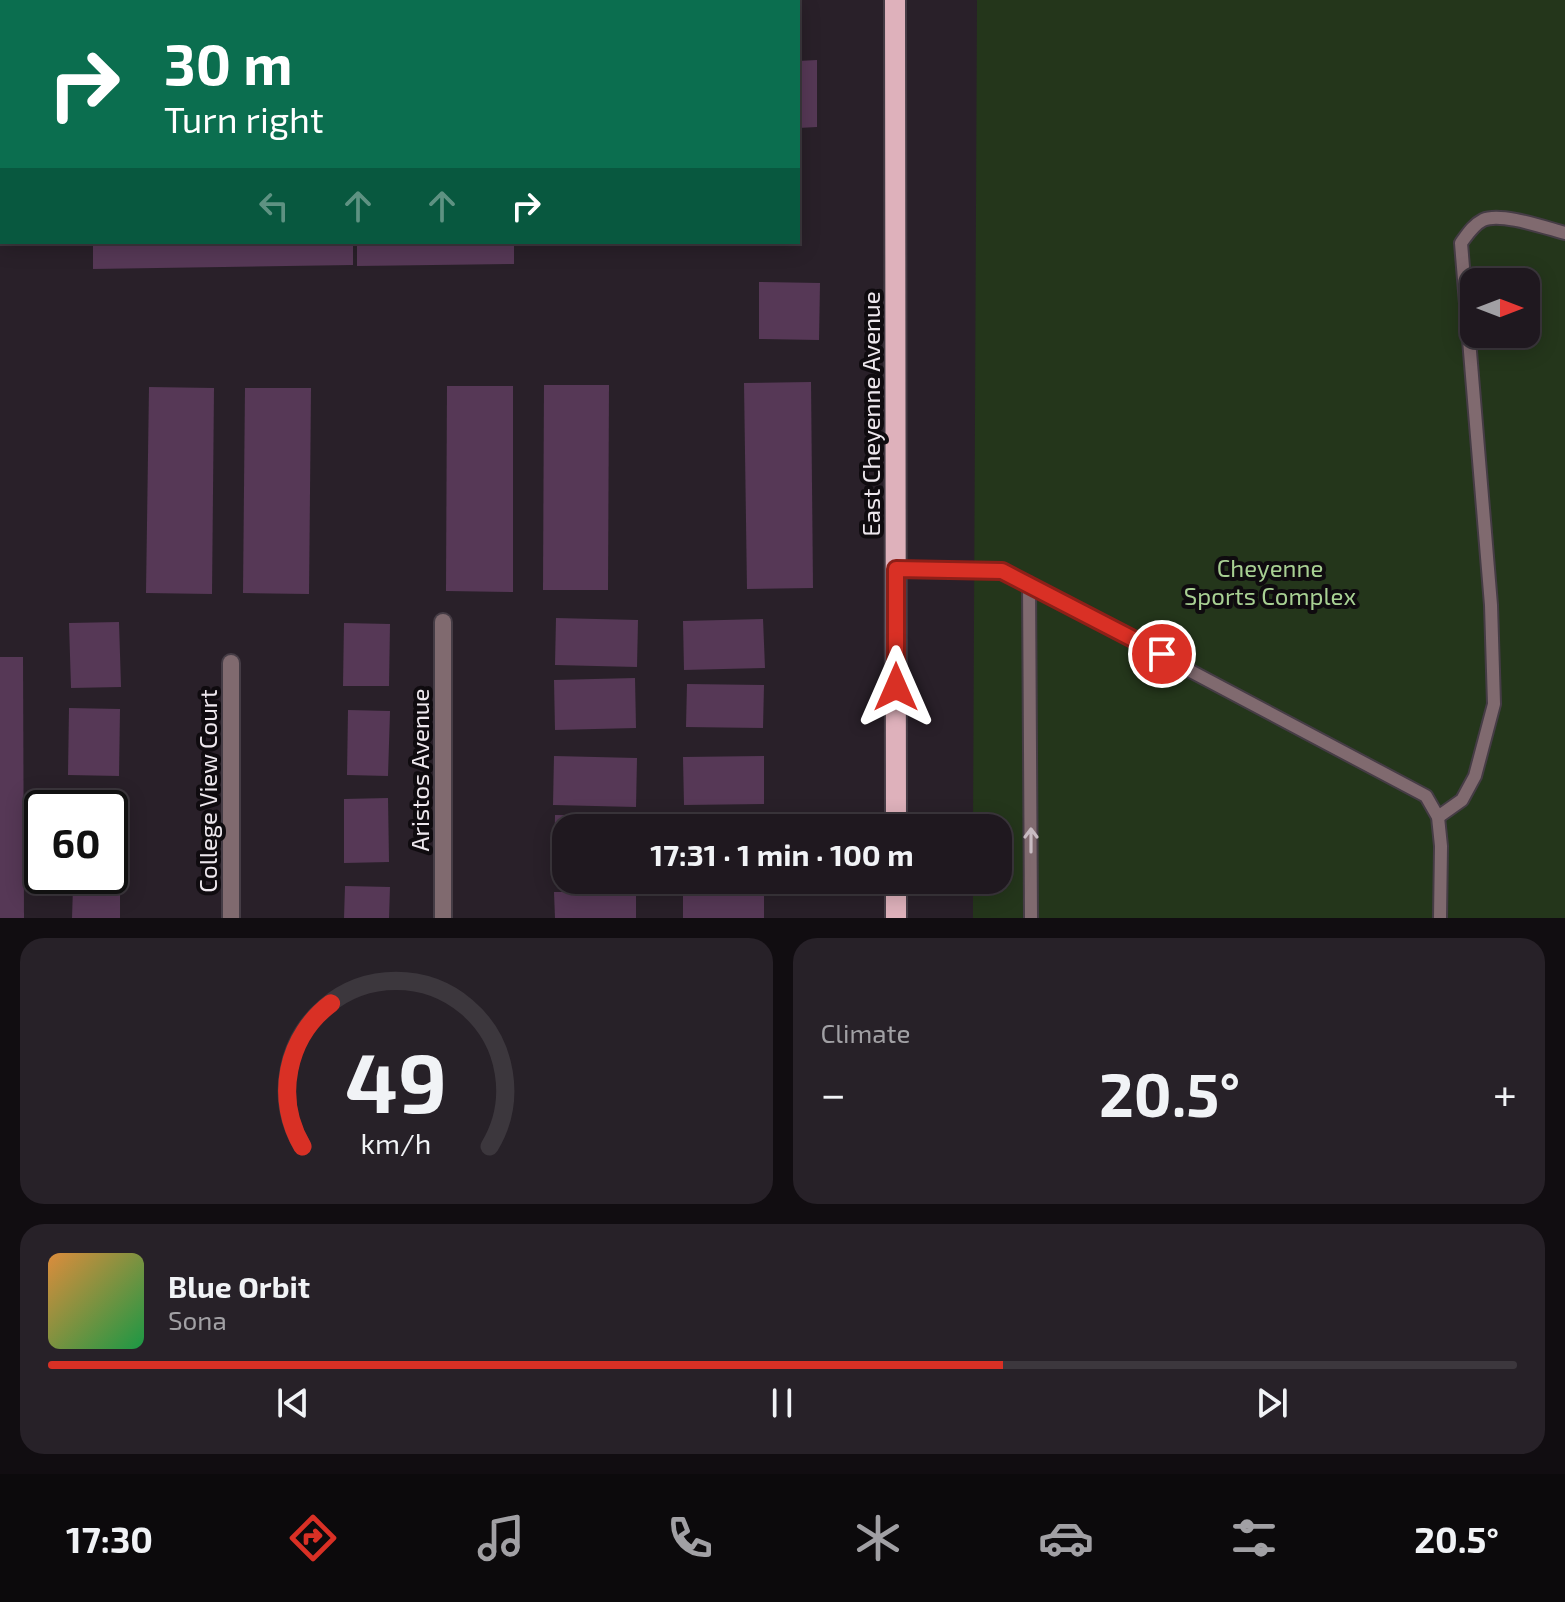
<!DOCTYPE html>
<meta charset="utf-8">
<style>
:root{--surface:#1f181f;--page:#272128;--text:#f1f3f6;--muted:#a1a0a4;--line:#3c373d;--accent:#d93025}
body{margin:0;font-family:"Exo 2",sans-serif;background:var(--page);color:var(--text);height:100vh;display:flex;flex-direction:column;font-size:30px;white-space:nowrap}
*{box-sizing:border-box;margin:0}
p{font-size:26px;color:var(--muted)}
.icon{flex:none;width:44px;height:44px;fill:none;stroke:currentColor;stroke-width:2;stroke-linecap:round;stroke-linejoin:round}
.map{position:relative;height:918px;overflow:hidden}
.panel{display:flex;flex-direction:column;gap:20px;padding:20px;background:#110d11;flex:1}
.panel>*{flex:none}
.top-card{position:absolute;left:0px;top:0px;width:800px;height:244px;box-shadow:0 4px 20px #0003,0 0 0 2px var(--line);background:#0b6e4f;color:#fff;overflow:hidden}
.needle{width:52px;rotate:90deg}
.buttons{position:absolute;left:1460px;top:268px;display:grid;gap:16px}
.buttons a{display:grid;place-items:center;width:80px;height:80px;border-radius:16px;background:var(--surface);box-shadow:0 4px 20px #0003,0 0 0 2px var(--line);font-size:40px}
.speed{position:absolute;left:24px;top:790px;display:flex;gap:16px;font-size:40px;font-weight:700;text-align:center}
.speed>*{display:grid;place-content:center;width:104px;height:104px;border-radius:50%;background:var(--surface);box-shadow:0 4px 20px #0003,0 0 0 2px var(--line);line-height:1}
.speed .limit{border:4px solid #111;border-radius:12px;background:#fff;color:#111}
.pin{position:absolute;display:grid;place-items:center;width:68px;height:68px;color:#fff;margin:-34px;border:4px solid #fff;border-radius:50%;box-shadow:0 2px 8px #0007}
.me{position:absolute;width:88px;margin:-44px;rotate:0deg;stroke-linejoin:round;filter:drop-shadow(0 0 6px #0008)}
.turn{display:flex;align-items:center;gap:28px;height:168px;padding:0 32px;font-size:36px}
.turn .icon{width:104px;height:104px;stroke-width:2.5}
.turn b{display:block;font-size:56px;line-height:68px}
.lanes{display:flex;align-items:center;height:76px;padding:0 32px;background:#0003;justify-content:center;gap:40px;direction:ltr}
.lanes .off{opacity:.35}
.big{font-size:60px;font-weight:700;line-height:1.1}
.panel .widget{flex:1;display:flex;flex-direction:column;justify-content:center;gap:12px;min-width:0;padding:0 28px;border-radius:24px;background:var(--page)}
.panel .dial{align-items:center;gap:0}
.dial svg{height:208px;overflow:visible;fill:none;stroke:var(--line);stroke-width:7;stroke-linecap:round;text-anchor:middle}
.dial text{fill:var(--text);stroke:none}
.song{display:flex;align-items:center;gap:24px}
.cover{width:96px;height:96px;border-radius:12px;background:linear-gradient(135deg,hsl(30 70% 55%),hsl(140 70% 35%))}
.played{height:8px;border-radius:4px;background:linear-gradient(90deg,var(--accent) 65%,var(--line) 65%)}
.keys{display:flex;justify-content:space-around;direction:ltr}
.heat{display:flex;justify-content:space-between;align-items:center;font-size:44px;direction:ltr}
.panel .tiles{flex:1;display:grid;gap:20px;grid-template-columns:1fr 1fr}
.widget:last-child{grid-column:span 2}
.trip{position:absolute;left:552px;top:814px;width:460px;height:80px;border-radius:24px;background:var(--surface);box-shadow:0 4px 20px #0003,0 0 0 2px var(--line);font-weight:700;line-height:80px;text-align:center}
.tabs{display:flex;height:128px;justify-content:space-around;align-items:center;background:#0c0a0c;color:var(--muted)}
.tabs .icon{width:56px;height:56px}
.tabs .selected{color:var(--accent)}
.tabs b{font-size:36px;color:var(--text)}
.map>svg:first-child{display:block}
</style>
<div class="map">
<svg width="1565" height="918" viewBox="0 0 1565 918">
<rect width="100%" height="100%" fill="#292029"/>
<path fill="#24361b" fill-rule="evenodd" d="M 977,0 L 1565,0 L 1565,918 L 973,918 L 973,880 L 998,880 L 998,828 L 973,828 ZM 1474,282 L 1526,282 L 1526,334 L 1474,334 Z"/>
<g fill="#563856">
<polygon points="817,60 817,127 798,128 798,61"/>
<polygon points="93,242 353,242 353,265 93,269"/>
<polygon points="357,242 514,242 514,264 357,266"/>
<polygon points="759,282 820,283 819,340 759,339"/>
<polygon points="811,382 813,588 747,589 744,383"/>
<polygon points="544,385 609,385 608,590 543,590"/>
<polygon points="447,386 513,386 513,592 446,591"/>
<polygon points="149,387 214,388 212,594 146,593"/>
<polygon points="245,388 311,388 309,594 243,593"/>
<polygon points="556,618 638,620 637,667 555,665"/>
<polygon points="763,619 765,668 684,670 683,621"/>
<polygon points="119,622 121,687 71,688 69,623"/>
<polygon points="344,623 390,624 389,686 343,686"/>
<polygon points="0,657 23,657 24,918 0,918"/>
<polygon points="635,678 636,728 555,730 554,680"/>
<polygon points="687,684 764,685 763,728 686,727"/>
<polygon points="69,708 120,709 119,776 68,775"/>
<polygon points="348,710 390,711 388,776 347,775"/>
<polygon points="554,756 637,758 636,807 553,805"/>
<polygon points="764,756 764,804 684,805 683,757"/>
<polygon points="388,798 389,862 344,863 344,799"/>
<polygon points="70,799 120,799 119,863 110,863 110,808 70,808"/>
<polygon points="555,815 637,816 637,828 566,828 566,864 554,864"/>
<polygon points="763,815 764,828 684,828 683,817"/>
<polygon points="345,886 390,887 389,918 344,918"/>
<polygon points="73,887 120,888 120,918 72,918"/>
<polygon points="554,892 636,892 636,918 555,918"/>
<rect x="683" y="892" width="81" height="26"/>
</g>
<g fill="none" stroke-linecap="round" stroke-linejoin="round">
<g stroke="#453c45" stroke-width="16">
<g id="lane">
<polyline points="896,569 1002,571 1426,796 1438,817 1441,846 1440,918"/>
<polyline points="1029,583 1031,918"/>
<path d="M 1438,817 L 1462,800 L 1475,776 L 1494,704 L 1491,605 L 1461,243 C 1467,235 1473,225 1483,220 C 1501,212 1546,228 1565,233"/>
</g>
</g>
<g stroke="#453c45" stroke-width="20">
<g id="street">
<polyline points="45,0 46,2"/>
<polyline points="0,111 2,111"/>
<polyline points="443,622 443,918"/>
<polyline points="231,918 231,663"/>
</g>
</g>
<g stroke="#453c45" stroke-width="24">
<g id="primary">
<polyline points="895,0 896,828"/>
<polyline points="896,880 896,918"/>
</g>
</g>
<use href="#lane" stroke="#806a6f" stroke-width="12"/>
<use href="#street" stroke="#806a6f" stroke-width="16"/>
<use href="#primary" stroke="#deb1bb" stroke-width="20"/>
</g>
<defs><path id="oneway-shaft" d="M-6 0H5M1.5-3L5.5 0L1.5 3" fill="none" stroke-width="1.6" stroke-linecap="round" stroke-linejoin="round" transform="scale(2)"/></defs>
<use stroke="#c8bcc2" href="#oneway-shaft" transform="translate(1031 840) rotate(-90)"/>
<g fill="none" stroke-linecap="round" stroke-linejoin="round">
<g stroke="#8d1f18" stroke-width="20">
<polyline id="route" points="896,687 896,569 1002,571 1162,654"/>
</g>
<use href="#route" stroke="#d93025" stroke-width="14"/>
</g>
<g text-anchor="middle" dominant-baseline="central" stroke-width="8" stroke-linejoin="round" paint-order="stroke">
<g font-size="24" fill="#eee8ee" stroke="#0f0b0f">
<text transform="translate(870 414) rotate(-90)">East Cheyenne Avenue</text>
<text transform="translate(419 770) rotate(-90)">Aristos Avenue</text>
<text transform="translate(207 791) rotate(-90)">College View Court</text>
</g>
<g font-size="24" fill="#a8d093" stroke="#0f0b0f">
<text x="1270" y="567">Cheyenne<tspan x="1270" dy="28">Sports Complex</tspan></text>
</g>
</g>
</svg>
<div class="buttons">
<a><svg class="needle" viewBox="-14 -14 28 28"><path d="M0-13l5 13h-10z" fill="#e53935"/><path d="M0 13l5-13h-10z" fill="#a1a0a4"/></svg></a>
</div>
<div class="speed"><div class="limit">60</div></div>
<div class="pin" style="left:1162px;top:654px;background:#d93025"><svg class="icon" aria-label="arrive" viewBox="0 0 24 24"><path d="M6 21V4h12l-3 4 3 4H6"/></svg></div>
<svg class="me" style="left:896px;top:687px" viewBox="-20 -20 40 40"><path d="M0-17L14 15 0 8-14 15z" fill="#d93025" stroke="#fff" stroke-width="4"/></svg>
<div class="trip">17:31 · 1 min · 100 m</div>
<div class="top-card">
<div class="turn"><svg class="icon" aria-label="right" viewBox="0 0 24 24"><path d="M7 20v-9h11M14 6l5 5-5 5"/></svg><div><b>30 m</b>Turn right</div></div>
<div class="lanes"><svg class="icon off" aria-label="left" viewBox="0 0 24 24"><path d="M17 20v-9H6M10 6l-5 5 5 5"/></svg><svg class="icon off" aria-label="ahead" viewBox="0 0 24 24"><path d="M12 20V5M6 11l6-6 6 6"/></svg><svg class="icon off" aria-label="ahead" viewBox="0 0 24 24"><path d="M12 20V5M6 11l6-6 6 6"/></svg><svg class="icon" aria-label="right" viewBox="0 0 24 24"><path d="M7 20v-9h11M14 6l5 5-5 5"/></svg></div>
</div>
</div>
<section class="panel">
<div class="tiles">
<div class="widget dial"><svg viewBox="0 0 100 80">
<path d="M14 69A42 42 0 1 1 86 69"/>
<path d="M14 69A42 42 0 0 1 25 14" stroke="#d93025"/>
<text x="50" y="56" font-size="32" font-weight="700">49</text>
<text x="50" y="72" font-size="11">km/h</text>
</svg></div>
<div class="widget"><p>Climate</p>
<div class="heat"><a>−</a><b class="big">20.5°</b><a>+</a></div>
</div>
<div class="widget">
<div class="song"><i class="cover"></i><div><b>Blue Orbit</b><p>Sona</p></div></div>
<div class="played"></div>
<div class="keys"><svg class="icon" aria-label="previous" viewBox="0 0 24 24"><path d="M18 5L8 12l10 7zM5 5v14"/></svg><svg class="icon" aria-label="pause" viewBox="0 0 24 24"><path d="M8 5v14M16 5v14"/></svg><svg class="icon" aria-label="next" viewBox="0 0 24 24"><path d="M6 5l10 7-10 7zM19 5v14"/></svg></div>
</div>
</div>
</section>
<nav class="tabs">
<b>17:30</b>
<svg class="icon selected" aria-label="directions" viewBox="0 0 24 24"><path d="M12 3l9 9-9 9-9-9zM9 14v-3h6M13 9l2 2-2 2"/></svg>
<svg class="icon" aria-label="music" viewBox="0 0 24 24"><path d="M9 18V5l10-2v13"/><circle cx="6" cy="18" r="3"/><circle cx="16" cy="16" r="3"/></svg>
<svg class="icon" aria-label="phone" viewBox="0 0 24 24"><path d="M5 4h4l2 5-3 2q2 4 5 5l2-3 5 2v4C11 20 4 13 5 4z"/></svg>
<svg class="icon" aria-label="climate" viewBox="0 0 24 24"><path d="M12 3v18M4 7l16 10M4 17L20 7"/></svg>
<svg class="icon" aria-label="car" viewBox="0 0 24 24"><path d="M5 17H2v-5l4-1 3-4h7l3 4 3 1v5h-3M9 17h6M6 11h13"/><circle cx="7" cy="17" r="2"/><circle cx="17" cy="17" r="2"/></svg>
<svg class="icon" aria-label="filters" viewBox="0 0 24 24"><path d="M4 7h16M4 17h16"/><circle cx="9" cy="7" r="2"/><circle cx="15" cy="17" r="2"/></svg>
<b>20.5°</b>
</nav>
